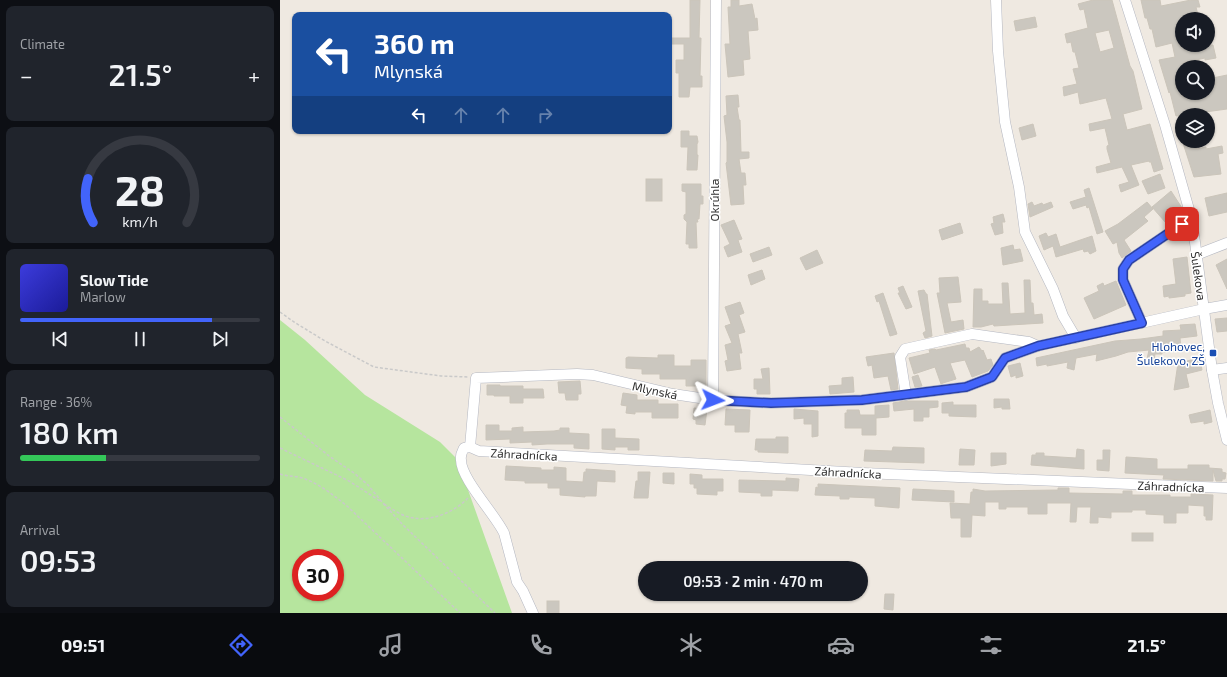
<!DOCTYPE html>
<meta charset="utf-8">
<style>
:root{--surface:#171b24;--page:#20242c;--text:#f1f3f6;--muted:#9ea1a6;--line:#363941;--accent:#4264fb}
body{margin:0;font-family:"Exo 2",sans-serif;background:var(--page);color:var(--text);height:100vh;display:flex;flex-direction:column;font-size:15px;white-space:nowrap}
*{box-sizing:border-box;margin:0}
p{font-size:13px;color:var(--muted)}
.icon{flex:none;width:22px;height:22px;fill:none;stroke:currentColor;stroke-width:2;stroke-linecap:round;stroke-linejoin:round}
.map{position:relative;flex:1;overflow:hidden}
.panel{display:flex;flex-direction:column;gap:6px;padding:6px;background:#0d0f14;width:280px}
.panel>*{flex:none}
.top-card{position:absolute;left:12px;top:12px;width:380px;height:122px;border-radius:8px;box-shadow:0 1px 3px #0004;background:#1a4fa0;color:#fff;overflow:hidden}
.buttons{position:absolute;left:895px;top:12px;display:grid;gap:8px}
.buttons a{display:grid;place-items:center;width:40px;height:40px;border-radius:50%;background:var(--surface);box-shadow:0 1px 3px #0004;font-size:20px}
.speed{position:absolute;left:12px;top:549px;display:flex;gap:8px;font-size:20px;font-weight:700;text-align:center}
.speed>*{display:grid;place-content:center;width:52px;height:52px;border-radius:50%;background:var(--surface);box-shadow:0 1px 3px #0004;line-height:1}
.speed .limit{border:6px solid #d22;background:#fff;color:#111}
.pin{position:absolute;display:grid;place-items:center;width:34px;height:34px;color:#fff;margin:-17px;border-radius:8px;box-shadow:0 2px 6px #0006}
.me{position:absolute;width:44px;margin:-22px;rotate:93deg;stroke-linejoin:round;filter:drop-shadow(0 0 3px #0008)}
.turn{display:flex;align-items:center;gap:14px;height:84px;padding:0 16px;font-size:18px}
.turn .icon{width:52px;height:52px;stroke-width:2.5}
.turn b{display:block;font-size:28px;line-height:34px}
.lanes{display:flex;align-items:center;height:38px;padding:0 16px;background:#0003;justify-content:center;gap:20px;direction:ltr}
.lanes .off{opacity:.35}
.big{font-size:30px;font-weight:600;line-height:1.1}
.panel .card{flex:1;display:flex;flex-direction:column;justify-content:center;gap:6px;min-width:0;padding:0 14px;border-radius:8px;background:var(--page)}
.panel .dial{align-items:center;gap:0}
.dial svg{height:104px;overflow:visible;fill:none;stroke:var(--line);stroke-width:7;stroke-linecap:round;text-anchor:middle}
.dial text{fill:var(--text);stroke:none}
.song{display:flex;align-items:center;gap:12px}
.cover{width:48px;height:48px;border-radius:6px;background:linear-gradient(135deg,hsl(240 70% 55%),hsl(240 70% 35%))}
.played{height:4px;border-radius:2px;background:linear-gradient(90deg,var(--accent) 80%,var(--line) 80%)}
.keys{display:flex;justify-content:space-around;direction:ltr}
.heat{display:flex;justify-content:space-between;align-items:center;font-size:22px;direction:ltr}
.charge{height:6px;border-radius:3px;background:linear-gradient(90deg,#34c759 36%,var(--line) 0)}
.trip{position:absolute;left:358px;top:561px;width:230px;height:40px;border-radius:20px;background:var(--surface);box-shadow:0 1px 3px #0004;font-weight:600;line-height:40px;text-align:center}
.menu{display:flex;height:64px;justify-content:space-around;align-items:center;background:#090b0e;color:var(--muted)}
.menu .icon{width:28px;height:28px}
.menu .current{color:var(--accent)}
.menu b{font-size:18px;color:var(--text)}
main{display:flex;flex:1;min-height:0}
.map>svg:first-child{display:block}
</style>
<main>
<section class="panel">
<div class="card"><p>Climate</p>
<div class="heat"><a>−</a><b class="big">21.5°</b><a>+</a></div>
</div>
<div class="card dial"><svg viewBox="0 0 100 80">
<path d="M14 69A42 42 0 1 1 86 69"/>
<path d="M14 69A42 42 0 0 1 10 35" stroke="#4264fb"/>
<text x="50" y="56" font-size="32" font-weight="700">28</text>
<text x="50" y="72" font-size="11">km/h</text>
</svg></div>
<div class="card">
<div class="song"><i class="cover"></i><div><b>Slow Tide</b><p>Marlow</p></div></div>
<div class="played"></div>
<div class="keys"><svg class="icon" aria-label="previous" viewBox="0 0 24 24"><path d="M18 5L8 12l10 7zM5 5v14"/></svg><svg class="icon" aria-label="pause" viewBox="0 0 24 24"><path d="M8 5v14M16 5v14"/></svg><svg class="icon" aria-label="next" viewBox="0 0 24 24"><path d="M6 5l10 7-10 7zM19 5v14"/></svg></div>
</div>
<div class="card"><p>Range · 36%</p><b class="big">180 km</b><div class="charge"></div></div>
<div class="card"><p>Arrival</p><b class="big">09:53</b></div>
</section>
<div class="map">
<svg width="947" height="613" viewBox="0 0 947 613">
<rect width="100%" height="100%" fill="#efe9e1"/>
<path fill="#b6e59e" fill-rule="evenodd" d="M 0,320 L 25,340 L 85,395 L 160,442 L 177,459 L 232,613 L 0,613 ZM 21,558 L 55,558 L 55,592 L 21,592 Z"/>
<g fill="#cbc7bf" stroke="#cbc5ba" fill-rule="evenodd">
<polygon points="410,0 420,0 419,38 421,38 420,76 422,76 422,87 410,87 409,97 399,97 399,73 396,73 396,60 404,60 404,44 391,44 391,38 410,38"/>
<polygon points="451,0 459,0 459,6 472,4 475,19 477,18 478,30 468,31 470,59 463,60 464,75 448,77 445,44 450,44 448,7 451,7"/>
<path d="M 813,0 L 832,0 L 850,66 L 853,71 L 862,109 L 843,114 L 847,130 L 870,124 L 883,169 L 874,172 L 871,162 L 869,162 L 869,161 L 851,165 L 859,185 L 841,192 L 839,185 L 849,182 L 842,167 L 817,173 L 816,167 L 831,163 L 827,149 L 827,146 L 829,145 L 825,128 L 810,131 L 809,124 L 832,119 L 826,98 L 800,104 L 798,92 L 784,96 L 783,87 L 797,84 L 793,69 L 799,68 L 795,52 L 793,52 L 791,42 L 787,43 L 785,34 L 808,28 L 804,9 L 800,10 L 798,4 ZM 829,30 L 834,48 L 820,52 L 815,33 Z"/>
<polygon points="861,0 880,0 881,6 911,0 918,0 920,7 916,7 919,19 902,19 902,23 899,23 902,35 902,45 933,45 936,58 925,60 925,58 902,63 902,96 928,93 928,79 947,75 947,109 896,116 890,92 889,93 879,60 895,57 892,43 876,47 872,29 870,29 867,18 865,18"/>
<polygon points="755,17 757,27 736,31 734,21"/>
<polygon points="458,95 459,107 457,107 459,120 460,120 461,152 469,152 469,158 459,159 461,173 465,173 466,185 463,185 464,204 451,205 446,163 447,162 447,142 444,116 447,115 446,96"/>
<polygon points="753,124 756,136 742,140 739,128"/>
<polygon points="401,131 409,131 409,136 417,136 418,142 417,144 417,155 418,155 417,170 407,170 408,147 401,147"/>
<polygon points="913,141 914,143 915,143 917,149 926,147 926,149 942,146 943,153 938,154 941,174 914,177 903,143"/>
<polygon points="880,174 885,188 868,194 862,181"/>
<rect x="366" y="179" width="16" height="22"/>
<polygon points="402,184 421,184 421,196 423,196 423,204 420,204 419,219 417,219 418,222 416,222 417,248 409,248 409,244 406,244 407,222 404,219 404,215 406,214 406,192 402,191"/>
<polygon points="809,188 823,232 817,234 809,207 807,208 806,205 793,209 790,202 806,197 804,190"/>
<polygon points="891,191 902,208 890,215 892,218 886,223 872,207"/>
<polygon points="947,193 947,212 929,216 925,198"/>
<polygon points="752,202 754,206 762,203 763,205 771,202 773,207 750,217 748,204"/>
<polygon points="867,202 873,209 864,217 868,221 844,240 851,251 842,258 839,253 837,242 833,244 825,231 838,224"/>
<polygon points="723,214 725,222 722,222 723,233 715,235 711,224 714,223 713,217"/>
<polygon points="454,220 462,239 458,240 462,252 448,257 444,247 450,244 441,225"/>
<polygon points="680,223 683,233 662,240 659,230"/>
<polygon points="766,233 768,237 776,234 780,247 812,236 816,251 810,254 808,251 804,252 803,249 776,257 773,246 764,250 759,236"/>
<polygon points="733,245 734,250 740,249 743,261 723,265 721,248"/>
<polygon points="489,247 492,255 473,262 470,254"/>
<polygon points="537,250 543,263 526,270 520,258"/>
<polygon points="907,257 911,293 905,294 905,296 889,298 889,296 884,297 883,286 896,284 893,259"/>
<polygon points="947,259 947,289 936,265"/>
<polygon points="482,270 485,279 471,285 468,275"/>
<polygon points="678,277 681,302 667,303 671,322 683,320 684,329 665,333 657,293 660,293 659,278"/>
<polygon points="744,280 750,280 751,303 753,303 754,315 762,314 763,323 714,326 713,324 701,327 693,327 694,289 702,289 702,301 708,301 708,304 723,304 722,283 728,283 730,314 745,313"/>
<polygon points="836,281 846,305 814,319 804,298 819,291 817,286 823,283 824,286"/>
<polygon points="623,286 632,307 626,309 618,293 620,293 618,288"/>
<polygon points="644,290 646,294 647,294 652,336 645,338 643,333 646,331 638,291"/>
<polygon points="603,293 617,334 610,336 599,301 597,302 595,296"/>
<polygon points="460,302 464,313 459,315 465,332 458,334 462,353 459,353 461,369 447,371 445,361 448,360 445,345 452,343 445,326 451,324 445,307"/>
<polygon points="947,318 947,331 937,332 935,319"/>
<polygon points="915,324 917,336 900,338 901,350 882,352 882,354 875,354 874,360 867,359 869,350 848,352 836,356 816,361 817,354 796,358 794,370 787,368 788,362 767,366 767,364 757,366 756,358 835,341 861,339 883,336 883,331 901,330 900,325"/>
<polygon points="685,344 686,348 689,348 690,352 699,347 702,351 703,350 707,360 711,359 713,365 708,371 692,377 685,360 670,363 676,379 663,383 661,384 655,367 634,374 629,358 650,353 649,350 655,349 656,350"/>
<polygon points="614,353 618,389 611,390 608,376 594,378 592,365 588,366 586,357"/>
<polygon points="378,355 394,355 394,366 411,366 411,360 426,360 426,386 406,386 406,379 380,379 380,374 362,374 362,369 346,368 346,358 348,357 378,358"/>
<polygon points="920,358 922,370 906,374 909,387 894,390 898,363"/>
<polygon points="740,363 743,376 736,378 736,375 731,377 728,366"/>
<polygon points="489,368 490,394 477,394 477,389 474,389 474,379 483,379 481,369"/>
<polygon points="638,375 642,386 635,387 632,377"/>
<polygon points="573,377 574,392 550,394 549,386 562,385 562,378"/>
<polygon points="300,381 301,392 301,394 298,394 298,400 286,400 285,393 279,393 278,382"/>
<polygon points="207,385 220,385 220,386 243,386 243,389 263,389 264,398 243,398 243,403 230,403 230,396 214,396 214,395 207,395"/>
<polygon points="343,393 357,395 357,400 378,400 378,404 398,404 398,418 372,418 372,412 355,412 355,414 346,413 347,406 341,405"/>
<polygon points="714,399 729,399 730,409 722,409 722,407 714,408"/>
<polygon points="625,401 658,401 658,407 649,408 649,417 643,417 643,421 634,421 634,409 614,411 613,403"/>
<polygon points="673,402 673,405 696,405 696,417 669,416 669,413 662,413 662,403"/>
<polygon points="609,405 609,417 596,418 596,435 582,435 582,428 565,428 565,413 567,413 567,410 579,410 580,415 595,415 595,406"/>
<polygon points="414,408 427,409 425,425 416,424 416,420 413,419"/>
<polygon points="446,409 470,410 469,432 455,432 455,425 445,425"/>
<polygon points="514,409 538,411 538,436 532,437 532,424 524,424 524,418 514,419"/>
<polygon points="930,410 932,422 924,424 924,421 911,423 909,415"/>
<polygon points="206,425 219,425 219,431 232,431 232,428 243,427 243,432 274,431 280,430 280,428 289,428 289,433 309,434 309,449 294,448 294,444 267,444 252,445 252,442 230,443 230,439 206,440"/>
<polygon points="322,429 335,429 335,438 359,439 359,450 348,450 348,447 335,447 335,450 322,449"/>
<polygon points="496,437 508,437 508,453 478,452 478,450 475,450 476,439 496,439"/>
<polygon points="613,447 644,448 644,463 584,461 585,450 612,451"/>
<polygon points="680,449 695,450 694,465 679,465"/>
<polygon points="797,449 804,450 804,469 751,465 752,455 756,455 756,453 764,453 764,456 796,458"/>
<polygon points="823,450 830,450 829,471 817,470 817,460 823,460"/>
<polygon points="711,453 726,453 726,464 711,466"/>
<polygon points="846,457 877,459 877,469 908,469 908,465 929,465 929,468 942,469 942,472 946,473 945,479 942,479 942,481 936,481 933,470 933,481 883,479 884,475 845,473"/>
<polygon points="226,466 261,468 261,470 274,470 274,467 286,468 286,481 303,482 304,472 306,472 306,469 335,471 335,482 317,481 316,496 305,496 305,497 280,495 280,488 268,488 268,483 245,483 245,481 225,480"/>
<polygon points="358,472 370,472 368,498 354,498 356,481 358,481"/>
<polygon points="383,473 394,473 394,484 383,483"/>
<polygon points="410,474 422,475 422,479 443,479 443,491 437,491 437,495 417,494 417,488 414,488 414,484 410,484"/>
<polygon points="506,478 519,479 518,491 492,490 492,496 481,496 481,493 459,492 459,480 504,481 506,481"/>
<polygon points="538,484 620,488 619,508 595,506 595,498 569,497 569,499 560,499 560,496 535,495 536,487 538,488"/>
<polygon points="778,488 789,488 789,493 843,494 843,491 852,491 852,495 890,495 890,497 911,497 911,494 933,495 932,520 926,520 926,516 924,516 924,506 908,505 908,513 896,513 896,523 884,523 884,515 866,514 866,510 852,510 852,512 831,512 831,518 818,517 818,523 810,523 811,507 797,507 796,522 790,522 791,503 767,503 767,514 748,514 748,507 726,507 726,509 719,509 719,502 705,502 705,516 692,515 691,537 681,537 681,518 671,518 670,503 690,504 691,492 693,492 693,489 705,491 778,490"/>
<polygon points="633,489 674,491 674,502 632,500"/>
<rect x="852" y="533" width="21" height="8"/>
<polygon points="605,594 614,594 613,610 604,609"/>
<rect x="267" y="601" width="12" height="12"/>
</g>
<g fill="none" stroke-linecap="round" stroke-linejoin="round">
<g stroke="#b4b7c1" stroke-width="11">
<g id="minor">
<polyline points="716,0 718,51 725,122 739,187 745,232 773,289 783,316 796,338"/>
<polyline points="845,0 885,125 912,220 932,370 938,403 947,440"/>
<polyline points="916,255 947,243"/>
<polyline points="862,323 843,280 843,269 849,260 902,224 912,220"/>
<polyline points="932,370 947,368"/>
<polyline points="626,395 620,357 625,349 692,334 749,342 758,346"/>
<polyline points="433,400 436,0"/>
<polyline points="190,447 196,378 297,374 313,375 393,394 433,400 491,403 582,400 686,387 712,377 725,358 758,346 924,309 947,305"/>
<polyline points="190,447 199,451 583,473 947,488"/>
<path d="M 190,447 L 184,448 C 182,452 180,455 181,460 C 181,479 215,514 224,533 L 237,582 L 243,591 L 253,613"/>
</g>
</g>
<g stroke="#c9c9c9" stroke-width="1.5" stroke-dasharray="3 2" stroke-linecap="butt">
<polyline points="0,312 14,322 45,341 94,367 161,376 188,377"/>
<polyline points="0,417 49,456 74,473 88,485 102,502 123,525 215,613"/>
<polyline points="0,448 69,481 100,501"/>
<path d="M 0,474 C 6,476 12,476 19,477 C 37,482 52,494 67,506 L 180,613"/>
<path d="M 104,504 C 112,509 120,515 129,517 C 150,523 175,512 189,497"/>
</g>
<use href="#minor" stroke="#fff" stroke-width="10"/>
</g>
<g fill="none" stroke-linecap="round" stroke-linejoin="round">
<g stroke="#2b41a3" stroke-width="10">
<polyline id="route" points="433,400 491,403 582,400 686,387 712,377 725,358 758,346 862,323 843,280 843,269 849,260 902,224"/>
</g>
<use href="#route" stroke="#4264fb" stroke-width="7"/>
</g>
<rect fill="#1a4fb4" stroke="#fff" stroke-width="1.5" x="929" y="349" width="8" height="8" rx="2"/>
<g text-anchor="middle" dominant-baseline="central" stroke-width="3" stroke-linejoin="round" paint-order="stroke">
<g font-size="12" fill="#2e2e2e" stroke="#fff">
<text transform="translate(434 200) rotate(-90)">Okrúhla</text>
<text transform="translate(919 276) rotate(82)">Šulekova</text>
<text transform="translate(375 390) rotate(12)">Mlynská</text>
<text transform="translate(244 454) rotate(3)">Záhradnícka</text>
<text transform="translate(568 472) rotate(3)">Záhradnícka</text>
<text transform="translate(891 486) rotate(2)">Záhradnícka</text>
</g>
<g font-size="12" fill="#164399" stroke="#fff" text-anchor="end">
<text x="925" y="346">Hlohovec,<tspan x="925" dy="14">Šulekovo, ZŠ</tspan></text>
</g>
</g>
</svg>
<div class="buttons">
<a><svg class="icon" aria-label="sound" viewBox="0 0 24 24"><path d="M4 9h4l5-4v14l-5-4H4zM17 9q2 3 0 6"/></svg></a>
<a><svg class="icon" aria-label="search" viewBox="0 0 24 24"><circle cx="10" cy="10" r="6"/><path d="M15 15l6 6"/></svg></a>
<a><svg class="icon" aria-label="layers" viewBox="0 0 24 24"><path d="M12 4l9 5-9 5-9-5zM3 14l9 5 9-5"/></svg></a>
</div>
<div class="speed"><div class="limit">30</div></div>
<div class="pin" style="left:902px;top:224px;background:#d93025"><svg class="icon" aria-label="arrive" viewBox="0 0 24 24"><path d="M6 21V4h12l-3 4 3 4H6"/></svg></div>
<svg class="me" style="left:433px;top:400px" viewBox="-20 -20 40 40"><path d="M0-17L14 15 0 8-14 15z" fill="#4264fb" stroke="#fff" stroke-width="4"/></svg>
<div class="trip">09:53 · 2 min · 470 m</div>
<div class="top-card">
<div class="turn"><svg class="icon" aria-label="left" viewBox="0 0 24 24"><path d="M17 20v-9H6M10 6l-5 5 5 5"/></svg><div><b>360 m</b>Mlynská</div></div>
<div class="lanes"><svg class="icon" aria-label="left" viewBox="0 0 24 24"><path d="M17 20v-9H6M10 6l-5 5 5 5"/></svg><svg class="icon off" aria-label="ahead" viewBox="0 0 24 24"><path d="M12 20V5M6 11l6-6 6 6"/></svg><svg class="icon off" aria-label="ahead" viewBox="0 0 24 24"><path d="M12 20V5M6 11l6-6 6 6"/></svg><svg class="icon off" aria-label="right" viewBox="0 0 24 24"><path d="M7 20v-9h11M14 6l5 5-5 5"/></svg></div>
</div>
</div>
</main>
<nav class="menu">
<b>09:51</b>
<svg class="icon current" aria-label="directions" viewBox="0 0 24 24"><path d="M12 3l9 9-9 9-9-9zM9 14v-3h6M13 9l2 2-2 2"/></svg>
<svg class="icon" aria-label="music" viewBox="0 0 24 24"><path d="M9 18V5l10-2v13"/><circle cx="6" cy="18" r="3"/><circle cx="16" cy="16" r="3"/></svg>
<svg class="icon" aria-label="phone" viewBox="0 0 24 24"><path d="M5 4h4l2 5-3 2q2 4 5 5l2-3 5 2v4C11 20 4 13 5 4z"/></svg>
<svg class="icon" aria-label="climate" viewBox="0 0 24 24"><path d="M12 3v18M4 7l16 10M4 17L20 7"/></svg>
<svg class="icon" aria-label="car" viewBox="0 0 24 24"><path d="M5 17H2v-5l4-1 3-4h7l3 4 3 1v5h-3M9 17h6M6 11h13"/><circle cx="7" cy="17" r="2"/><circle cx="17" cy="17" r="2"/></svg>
<svg class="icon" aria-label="filters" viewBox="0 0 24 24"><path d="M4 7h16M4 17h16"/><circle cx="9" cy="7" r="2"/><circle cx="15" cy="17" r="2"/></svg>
<b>21.5°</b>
</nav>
